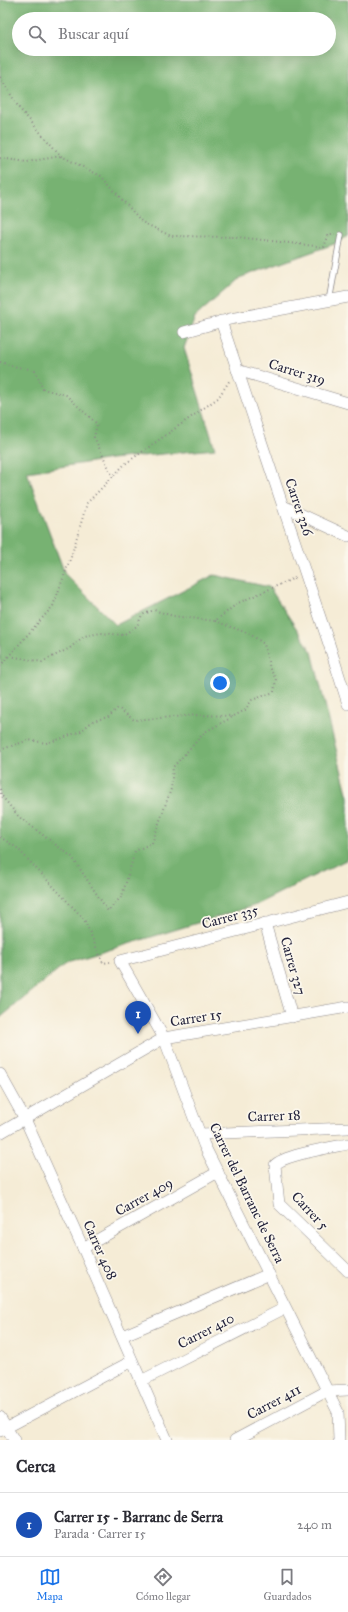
<!DOCTYPE html>
<html lang="es">
<head>
<meta charset="utf-8">
<style>
  body { margin:0; font-family:"IM FELL Great Primer",serif; background:#f2f2f3; color:#2b2b33 }
  .you { position:absolute; left:220px; top:683px; width:14px; height:14px; margin:-10px; border:3px solid #fff; border-radius:50%; background:#1a73e8; box-shadow:0 0 0 6px #1a73e833 }
  .badge { display:grid; place-items:center; width:26px; height:26px; border-radius:50%; background:#1a73e8; color:#fff; font-size:13px; font-weight:700 }
  .pin { position:absolute; translate:-50% -33px; filter:drop-shadow(0 1px 2px #0008) }
  .pin::after { content:''; position:absolute; top:21px; width:14px; height:12px; background:inherit; clip-path:polygon(0 0,100% 0,50% 100%) }
  .list { margin:0; padding:0; list-style:none }
  h2 { display:flex; justify-content:space-between; align-items:center; height:52px; margin:0; padding:0 16px; font-size:17px }
  h2 small { font-size:13px; font-weight:400; color:#7c7c81 }
  .list li { display:grid; grid-template-columns:26px 1fr auto; gap:12px; align-items:center; box-sizing:border-box; height:64px; padding:0 16px; border-top:1px solid #e1e1e2 }
  .list b { display:block; font-size:15px; white-space:nowrap }
  .list p { margin:0; font-size:13px; white-space:nowrap; color:#7c7c81 }
  .list em { font-size:13px; font-style:normal; color:#7c7c81 }
  .icon { flex:none; width:22px; height:22px; fill:none; stroke:currentColor; stroke-width:2; stroke-linecap:round; stroke-linejoin:round }
  .map { position:relative; flex:none; width:348px; height:1440px; overflow:hidden }
  .search { position:absolute; background:#fff; box-shadow:0 4px 16px #0002; left:12px; right:12px; top:12px; height:44px; display:flex; align-items:center; gap:10px; box-sizing:border-box; padding:0 14px; border-radius:22px; color:#7c7c81; font-size:15px }
  .sheet { height:116px; background:#fff }
  nav { display:flex; justify-content:space-around; align-items:center; box-sizing:border-box; height:56px; border-top:1px solid #e1e1e2; background:#fff; font-size:11px; color:#7c7c81 }
  nav a { display:grid; justify-items:center; gap:2px }
  nav .on { color:#1a73e8 }
  .map>svg:first-child { display:block }
</style>
</head>
<body>
<div class="map">
<svg width="348" height="1440" viewBox="0 0 348 1440">
  <rect width="100%" height="100%" fill="#fbf7ec"/>
  <filter id="ink" filterUnits="userSpaceOnUse"><feTurbulence type="fractalNoise" baseFrequency=".025" numOctaves="2"/><feDisplacementMap in="SourceGraphic" scale="8" xChannelSelector="R" yChannelSelector="G"/><feConvolveMatrix kernelMatrix="1 2 1 2 8 2 1 2 1" color-interpolation-filters="sRGB"/></filter>
  <filter id="wash" filterUnits="userSpaceOnUse"><feTurbulence type="fractalNoise" baseFrequency=".012" numOctaves="4" result="noise"/><feDisplacementMap in="SourceGraphic" scale="16" xChannelSelector="R" yChannelSelector="G"/><feGaussianBlur stdDeviation="0.9" result="paint"/><feColorMatrix in="noise" values="0 0 0 0 0 0 0 0 0 0 0 0 0 0 0 0 0 1.4 0 .05"/><feComposite in="paint" operator="in"/></filter>
  <g filter="url(#wash)">
    <rect width="100%" height="100%" fill="#f5ecd6"/>
    <path fill="#77b272" stroke="#4c6a56" fill-rule="evenodd" d="M0,0H348V236L337,243L239,278L195,317L184,348L215,449L111,459L27,472L65,574L116,625L214,575L269,587L312,652L348,797V859L253,906L66,963L0,1018ZM19,19H329V49H19Z"/>
  </g>
  <g filter="url(#ink)">
    <g fill="none" stroke-linecap="round" stroke-linejoin="round">
      <g stroke="#8c8788" stroke-width="7">
        <path id="lane" d="M329,301L341,235"/>
      </g>
      <g stroke="#8c8788" stroke-width="12">
        <g id="street">
          <path d="M221,321L329,644L348,704"/>
          <path d="M184,332L230,319L348,297"/>
          <path d="M237,370L348,403"/>
          <path d="M283,506L348,536"/>
          <path d="M265,923L292,1017"/>
          <path d="M0,1074L25,1119L83,1248L167,1440"/>
          <path d="M0,1133L164,1038L348,1007"/>
          <path d="M201,1134L348,1128"/>
          <path d="M348,1144C334,1147 283,1155 275,1165L279,1204L348,1271"/>
          <path d="M83,1248L218,1172"/>
          <path d="M122,1336L269,1274"/>
          <path d="M141,1381L285,1308"/>
          <path d="M0,1417L14,1440"/>
          <path d="M0,1431L132,1361"/>
          <path d="M235,1440L327,1391L348,1390"/>
          <path d="M339,1440L338,1412L204,1145L164,1038L120,961L348,902"/>
        </g>
      </g>
      <g stroke="#8c8788" stroke-width="2" stroke-dasharray="1 3" stroke-linecap="butt">
        <path d="M0,77L19,108L61,156L101,176L142,222L171,236L237,237L324,247L329,234H335"/>
        <path d="M0,158L27,162L61,156"/>
        <path d="M0,362L12,366L35,370L43,389L66,395L97,424L94,437L113,477"/>
        <path d="M10,656L42,662L70,648L84,636L101,633L123,635L137,626L142,615L154,610L173,616L215,621L238,603L297,577"/>
        <path d="M0,666L53,606L71,557L87,503L125,464L218,398L230,380"/>
        <path d="M0,750L29,740L46,743L60,739L81,731L93,721L108,717L118,708L134,720L198,715L233,716"/>
        <path d="M0,789L1,795L19,817L72,857L108,911L122,896L135,851L152,843L171,789L173,767L205,732L245,710L252,700L274,692L276,679L270,669L264,644L250,634L215,621"/>
        <path d="M0,837L17,848L84,919L103,963L110,962"/>
      </g>
      <use href="#lane" stroke="#fff" stroke-width="5.5"/>
      <use href="#street" stroke="#fff" stroke-width="11"/>
    </g>
  </g>
  <g text-anchor="middle" dominant-baseline="central" stroke-width="3.5" stroke-linejoin="round" paint-order="stroke">
    <g font-size="14" fill="#22223b" stroke="#fbf7ec">
      <text transform="translate(297 372) rotate(17)">Carrer 319</text>
      <text transform="translate(299 507) rotate(71)">Carrer 326</text>
      <text transform="translate(230 917) rotate(-15)">Carrer 335</text>
      <text transform="translate(293 966) rotate(74)">Carrer 327</text>
      <text transform="translate(196 1018) rotate(-9)">Carrer 15</text>
      <text transform="translate(274 1116) rotate(-2)">Carrer 18</text>
      <text transform="translate(247 1193) rotate(64)">Carrer del Barranc de Serra</text>
      <text transform="translate(144 1197) rotate(-29)">Carrer 409</text>
      <text transform="translate(310 1211) rotate(47)">Carrer 5</text>
      <text transform="translate(100 1250) rotate(66)">Carrer 408</text>
      <text transform="translate(206 1331) rotate(-27)">Carrer 410</text>
      <text transform="translate(274 1402) rotate(-28)">Carrer 411</text>
    </g>
  </g>
</svg>
<div class="you"></div>
<div class="pin badge" style="left:138px;top:1034px;background:#1a4fb4">1</div>
<div class="search"><svg class="icon" aria-label="search" viewBox="0 0 24 24"><circle cx="10" cy="10" r="6"/><path d="M15 15l6 6"/></svg>Buscar aquí</div>
</div>
<section class="sheet">
<h2>Cerca<small></small></h2>
<ul class="list">
<li><span class="badge" style="background:#1a4fb4">1</span><div><b>Carrer 15 - Barranc de Serra</b><p>Parada · Carrer 15</p></div><em>240 m</em></li>
</ul>
</section>
<nav>
<a class="on"><svg class="icon" aria-label="map" viewBox="0 0 24 24"><path d="M3 6l6-2 6 2 6-2v14l-6 2-6-2-6 2zM9 4v14M15 6v14"/></svg>Mapa</a>
<a><svg class="icon" aria-label="directions" viewBox="0 0 24 24"><path d="M12 3l9 9-9 9-9-9zM9 14v-3h6M13 9l2 2-2 2"/></svg>Cómo llegar</a>
<a><svg class="icon" aria-label="saved" viewBox="0 0 24 24"><path d="M7 4h10v16l-5-4-5 4z"/></svg>Guardados</a>
</nav>
</body>
</html>
